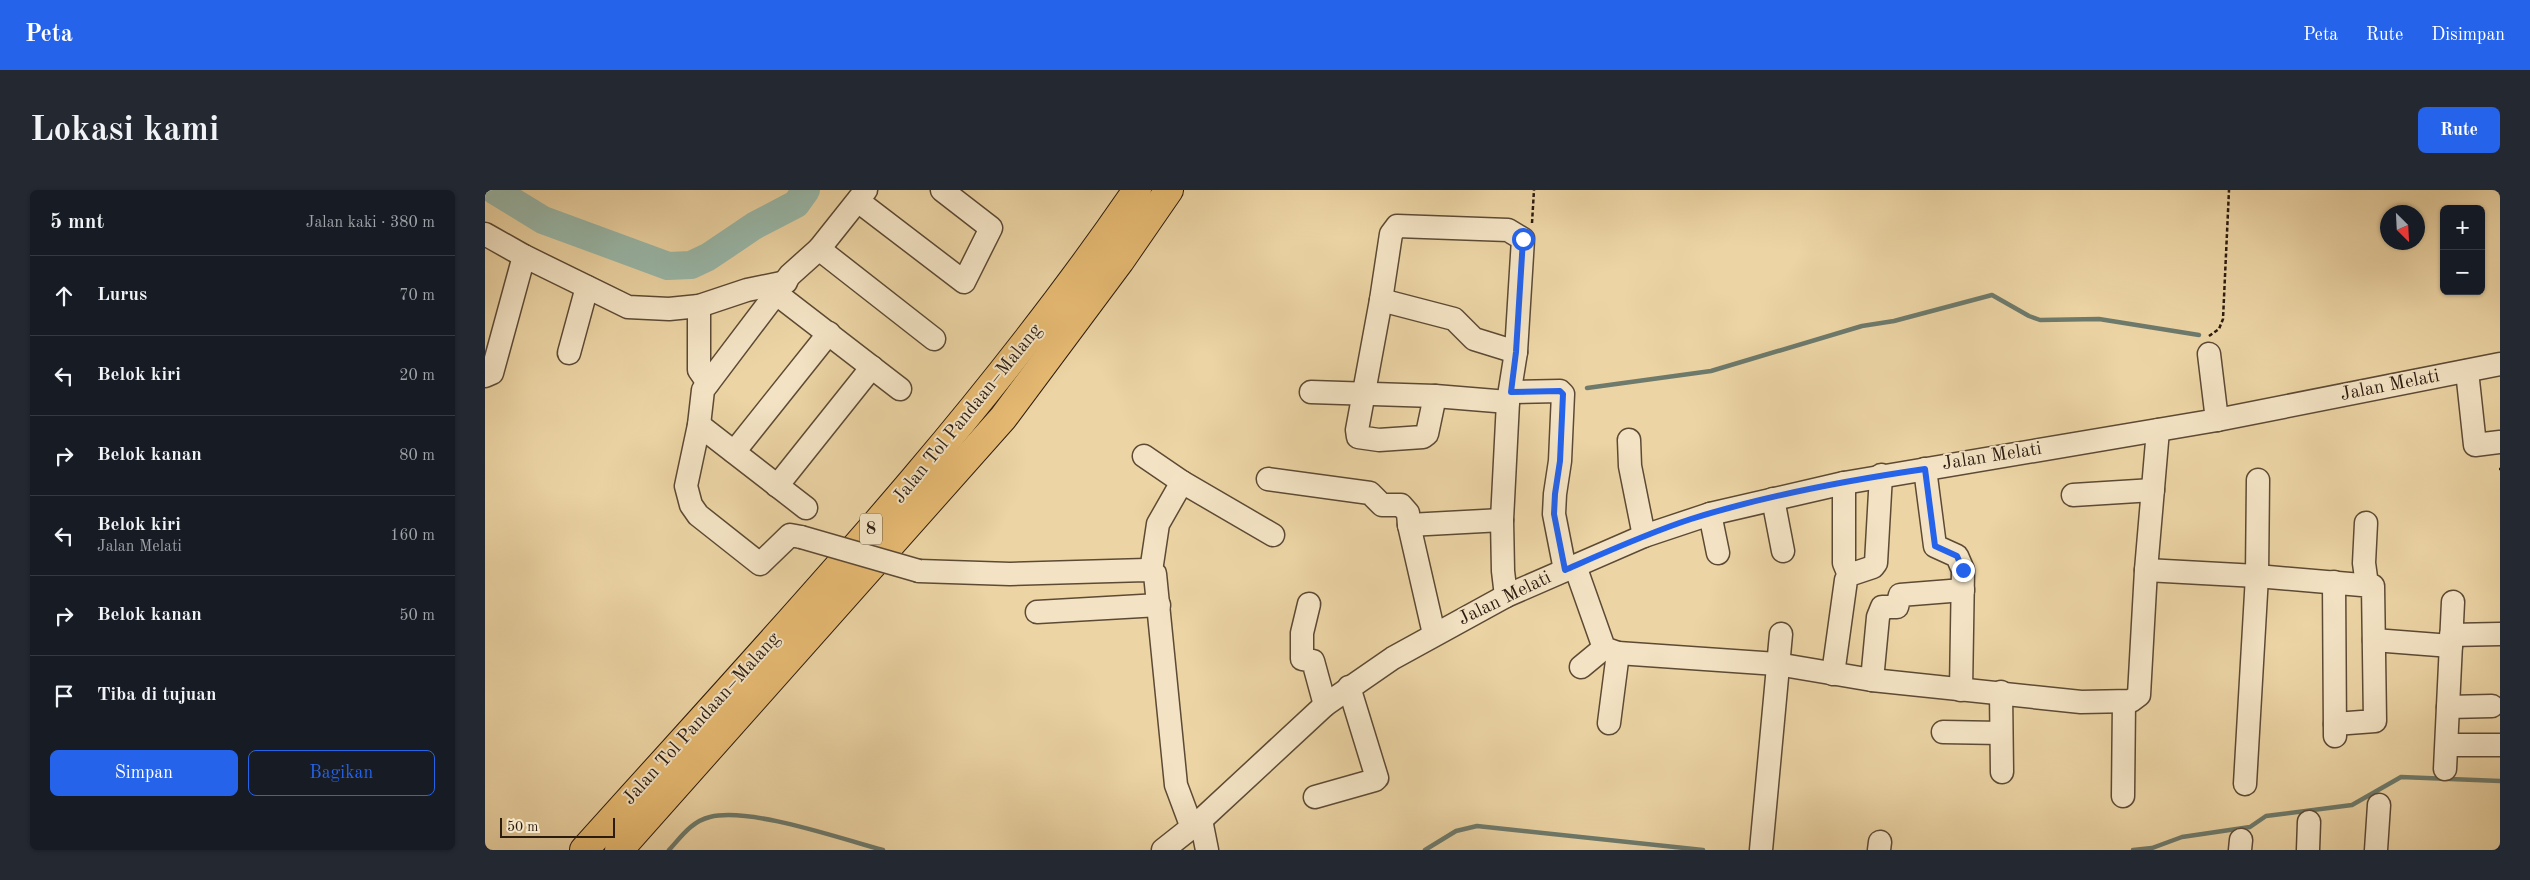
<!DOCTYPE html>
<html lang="id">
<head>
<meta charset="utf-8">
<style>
  body { margin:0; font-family:"Old Standard TT",serif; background:#242831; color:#f1f3f6 }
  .controls { position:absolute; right:15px; top:15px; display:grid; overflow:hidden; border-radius:8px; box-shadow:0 1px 4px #0004 }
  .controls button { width:45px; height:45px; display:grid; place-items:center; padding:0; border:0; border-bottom:1px solid #363941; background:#171b24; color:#f1f3f6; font:25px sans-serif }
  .compass { position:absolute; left:1895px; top:15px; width:45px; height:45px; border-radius:50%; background:#171b24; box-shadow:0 1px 4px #0004; rotate:156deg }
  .scale { position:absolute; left:15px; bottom:12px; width:115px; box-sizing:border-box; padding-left:5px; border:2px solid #2c1c10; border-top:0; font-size:14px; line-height:18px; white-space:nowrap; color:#2c1c10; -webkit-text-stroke:4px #f3e3c4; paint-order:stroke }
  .stop { position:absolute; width:15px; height:15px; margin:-11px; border:4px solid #2563eb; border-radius:50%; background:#fff }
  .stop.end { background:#2563eb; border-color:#fff; box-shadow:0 1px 5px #0008 }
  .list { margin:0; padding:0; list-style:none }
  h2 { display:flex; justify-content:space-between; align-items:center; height:65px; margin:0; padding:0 20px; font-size:21px }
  h2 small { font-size:16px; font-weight:400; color:#9ea1a6 }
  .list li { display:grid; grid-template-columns:32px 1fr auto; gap:15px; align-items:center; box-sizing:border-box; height:80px; padding:0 20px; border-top:1px solid #363941 }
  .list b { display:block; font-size:19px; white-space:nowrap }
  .list p { margin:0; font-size:16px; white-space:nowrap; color:#9ea1a6 }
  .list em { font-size:16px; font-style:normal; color:#9ea1a6 }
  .actions { display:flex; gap:10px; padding:15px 20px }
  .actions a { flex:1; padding:11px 0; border:1px solid #2563eb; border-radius:8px; text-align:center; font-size:18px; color:#2563eb }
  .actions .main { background:#2563eb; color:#fff }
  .icon { flex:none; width:28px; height:28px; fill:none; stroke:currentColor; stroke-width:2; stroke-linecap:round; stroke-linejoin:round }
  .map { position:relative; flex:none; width:2015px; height:660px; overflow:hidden; border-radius:8px }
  header { display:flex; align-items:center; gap:30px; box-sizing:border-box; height:70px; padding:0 25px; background:#2563eb; color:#fff }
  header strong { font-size:24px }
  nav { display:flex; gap:28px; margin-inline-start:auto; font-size:18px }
  .intro { display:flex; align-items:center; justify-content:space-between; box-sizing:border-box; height:120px; padding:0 30px }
  h1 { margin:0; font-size:35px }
  .button { padding:12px 22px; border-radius:8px; background:#2563eb; color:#fff; font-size:18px; font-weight:700 }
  main { display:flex; gap:30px; padding:0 30px }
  aside { flex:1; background:#171b24; border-radius:8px; box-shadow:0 1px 4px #0004 }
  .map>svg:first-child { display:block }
</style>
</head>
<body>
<header>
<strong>Peta</strong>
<nav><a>Peta</a><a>Rute</a><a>Disimpan</a></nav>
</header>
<div class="intro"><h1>Lokasi kami</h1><a class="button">Rute</a></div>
<main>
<aside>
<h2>5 mnt<small>Jalan kaki · 380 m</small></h2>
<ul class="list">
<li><svg class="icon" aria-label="ahead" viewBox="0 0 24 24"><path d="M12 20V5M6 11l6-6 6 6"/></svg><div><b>Lurus</b></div><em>70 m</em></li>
<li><svg class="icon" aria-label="left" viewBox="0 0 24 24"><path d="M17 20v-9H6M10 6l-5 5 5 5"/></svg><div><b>Belok kiri</b></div><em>20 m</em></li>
<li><svg class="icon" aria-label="right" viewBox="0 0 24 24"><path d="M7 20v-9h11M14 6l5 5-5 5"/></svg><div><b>Belok kanan</b></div><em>80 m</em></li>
<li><svg class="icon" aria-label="left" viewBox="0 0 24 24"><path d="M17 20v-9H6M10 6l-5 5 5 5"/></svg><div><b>Belok kiri</b><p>Jalan Melati</p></div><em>160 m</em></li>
<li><svg class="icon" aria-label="right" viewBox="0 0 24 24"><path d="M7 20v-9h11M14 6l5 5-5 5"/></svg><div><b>Belok kanan</b></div><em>50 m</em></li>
<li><svg class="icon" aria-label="arrive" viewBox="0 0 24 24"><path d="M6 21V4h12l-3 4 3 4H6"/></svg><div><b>Tiba di tujuan</b></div></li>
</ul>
<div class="actions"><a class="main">Simpan</a><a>Bagikan</a></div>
</aside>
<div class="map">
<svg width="2015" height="660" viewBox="0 0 2015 660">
  <rect width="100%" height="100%" fill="#ecd4a4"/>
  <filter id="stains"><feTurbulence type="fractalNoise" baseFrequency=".004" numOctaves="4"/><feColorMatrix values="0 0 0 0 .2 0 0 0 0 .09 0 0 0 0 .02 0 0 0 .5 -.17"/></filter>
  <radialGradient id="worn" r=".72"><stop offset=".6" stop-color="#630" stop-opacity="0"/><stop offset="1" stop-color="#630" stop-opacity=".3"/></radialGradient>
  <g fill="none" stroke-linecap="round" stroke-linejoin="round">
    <g stroke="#6d7a6c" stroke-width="4.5">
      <path d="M1102,198L1226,181L1377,136L1409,131L1507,105L1544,126L1555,130L1614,129L1714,145"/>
      <path d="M184,660C196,647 207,631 225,627C266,617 356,649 398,660"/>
      <path d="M940,660L971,641L992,636L1218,660"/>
      <path d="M1648,660L1667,658L1697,647L1765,637L1781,626L1867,615L1916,587L2015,591"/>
    </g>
    <path stroke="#99b8a9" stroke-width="28" d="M9,0L58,30L183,76L206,75L223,67L269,36L311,14L321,0"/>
    <g stroke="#5c4a35" stroke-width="25">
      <g id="minor">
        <path d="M373,11L479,92L506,38L457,0"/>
        <path d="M0,44L39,66L143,117L184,119L214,116L262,100L301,92"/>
        <path d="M334,59L449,149"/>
        <path d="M293,105L415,199"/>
        <path d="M896,110L906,44L912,36L1023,40L1038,49L1031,162L1023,212L1017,330L1018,381L1021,406"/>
        <path d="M214,116V180L223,193"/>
        <path d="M84,163L102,97"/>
        <path d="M1724,164L1732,230"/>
        <path d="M1982,181L1990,255L2015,252"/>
        <path d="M0,186L7,183L39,66"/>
        <path d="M826,202L950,206L1023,212"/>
        <path d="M1026,202L1075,201L1078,204L1075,271L1070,304L1069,324L1080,380"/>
        <path d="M950,206L942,244L938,247L894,250L873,247L872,240L896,110L969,129L989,149L1031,162"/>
        <path d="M214,235L321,318"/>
        <path d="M1144,250L1145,276L1159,346"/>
        <path d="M249,262L344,143"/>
        <path d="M659,266L697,292"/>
        <path d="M1440,279L1450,356L1472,366L1478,380L1476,500"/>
        <path d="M783,289L885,303L897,315H916L923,323L924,335L1017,330"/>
        <path d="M1359,293V373L1364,385"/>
        <path d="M292,296L387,177"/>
        <path d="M1588,305L1668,300"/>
        <path d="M1288,309L1298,361"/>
        <path d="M1225,324L1233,363"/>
        <path d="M1881,333L1879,373L1882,395"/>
        <path d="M924,335L949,444"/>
        <path d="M316,347L305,345L275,374L213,325L206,315L201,296L214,235L218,200L305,85L334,59L381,0"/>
        <path d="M1090,376L1119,458L1133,463L1292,474L1387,490L1596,512L1646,511L1654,505L1661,380L1673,240"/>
        <path d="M1661,380L1772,386L1888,396L1890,531L1850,534"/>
        <path d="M434,381L525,384L661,380L670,384L691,595L707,638"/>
        <path d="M666,381L673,334L697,292L788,345"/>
        <path d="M1849,392L1850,546"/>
        <path d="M824,414L817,443V469L828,471L840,515"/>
        <path d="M552,422L674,415"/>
        <path d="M1966,445L2015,444"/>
        <path d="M1889,450L1966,456"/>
        <path d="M1096,477L1119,458"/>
        <path d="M1348,484L1361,390L1364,385L1388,377L1391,373L1396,285"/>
        <path d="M1387,490L1393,427L1397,417H1412L1415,405L1478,400"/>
        <path d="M1516,502L1517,582"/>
        <path d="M1963,517L2007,516"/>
        <path d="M1124,533L1133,463"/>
        <path d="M1458,542L1516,543"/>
        <path d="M1962,555H2015"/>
        <path d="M1960,579L1968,412"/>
        <path d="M1760,594L1772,386L1773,290"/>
        <path d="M1638,606L1639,512"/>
        <path d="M830,607L890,590L892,588L864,497"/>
        <path d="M716,630L722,660"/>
        <path d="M678,660L716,630L840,515L908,468L1021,406L1159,346L1225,324L1359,293L1732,230L2015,174"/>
        <path d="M1276,660L1296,444"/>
        <path d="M1394,660L1395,652"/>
        <path d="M1755,660L1756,650"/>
        <path d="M1823,660L1824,632"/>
        <path d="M1891,660L1894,615"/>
      </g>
    </g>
    <g stroke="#2c1c10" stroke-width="30">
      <g id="highway">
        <path d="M99,660C291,446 490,237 652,0"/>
        <path d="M134,660L518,228L635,71L684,0"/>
      </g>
    </g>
    <g stroke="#2c1c10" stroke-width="2.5" stroke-dasharray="4 2.5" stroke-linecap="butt">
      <path d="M1047,33L1049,0"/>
      <path d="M1724,146L1734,139L1738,129L1744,0"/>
      <path d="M2014,279H2015"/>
    </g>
    <use href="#minor" stroke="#f3e3c4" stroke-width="22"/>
    <use href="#highway" stroke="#e6ba72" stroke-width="28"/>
    <g stroke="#5c4a35" stroke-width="25" stroke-linecap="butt">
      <path id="minor-bridge" d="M316,347L434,381"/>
    </g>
    <use href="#minor-bridge" stroke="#f3e3c4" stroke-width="22"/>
  </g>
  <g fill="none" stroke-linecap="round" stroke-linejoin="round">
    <path stroke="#2563eb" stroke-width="6" d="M1038,49L1031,162L1026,202L1075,201L1078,204L1075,271L1070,304L1069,324L1080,380C1121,362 1163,343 1206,329C1279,306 1364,290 1440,279L1450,356L1472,366L1478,380"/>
  </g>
  <g text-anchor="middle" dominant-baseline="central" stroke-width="4" stroke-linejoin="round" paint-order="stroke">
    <rect fill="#f3e3c4" stroke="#685846" stroke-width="1" x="375" y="323.5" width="22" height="31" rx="4"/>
    <g font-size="18" font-weight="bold" fill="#2c1c10">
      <text x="386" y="339">8</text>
    </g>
    <g font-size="19" fill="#2c1c10" stroke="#f3e3c4">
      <text transform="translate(1905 196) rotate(-11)">Jalan Melati</text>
      <text transform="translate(483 224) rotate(-51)">Jalan Tol Pandaan–Malang</text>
      <text transform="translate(1507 267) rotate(-9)">Jalan Melati</text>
      <text transform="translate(1020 409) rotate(-26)">Jalan Melati</text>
      <text transform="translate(217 529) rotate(-48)">Jalan Tol Pandaan–Malang</text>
    </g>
  </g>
  <rect width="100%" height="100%" filter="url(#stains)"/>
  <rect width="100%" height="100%" fill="url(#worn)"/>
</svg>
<div class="controls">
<button>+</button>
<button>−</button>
</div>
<svg class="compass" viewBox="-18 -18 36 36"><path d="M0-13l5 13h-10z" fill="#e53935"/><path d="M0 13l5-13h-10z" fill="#9ea1a6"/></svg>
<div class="scale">50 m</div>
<div class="stop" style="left:1038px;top:49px"></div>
<div class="stop end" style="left:1478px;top:380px"></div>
</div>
</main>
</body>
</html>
